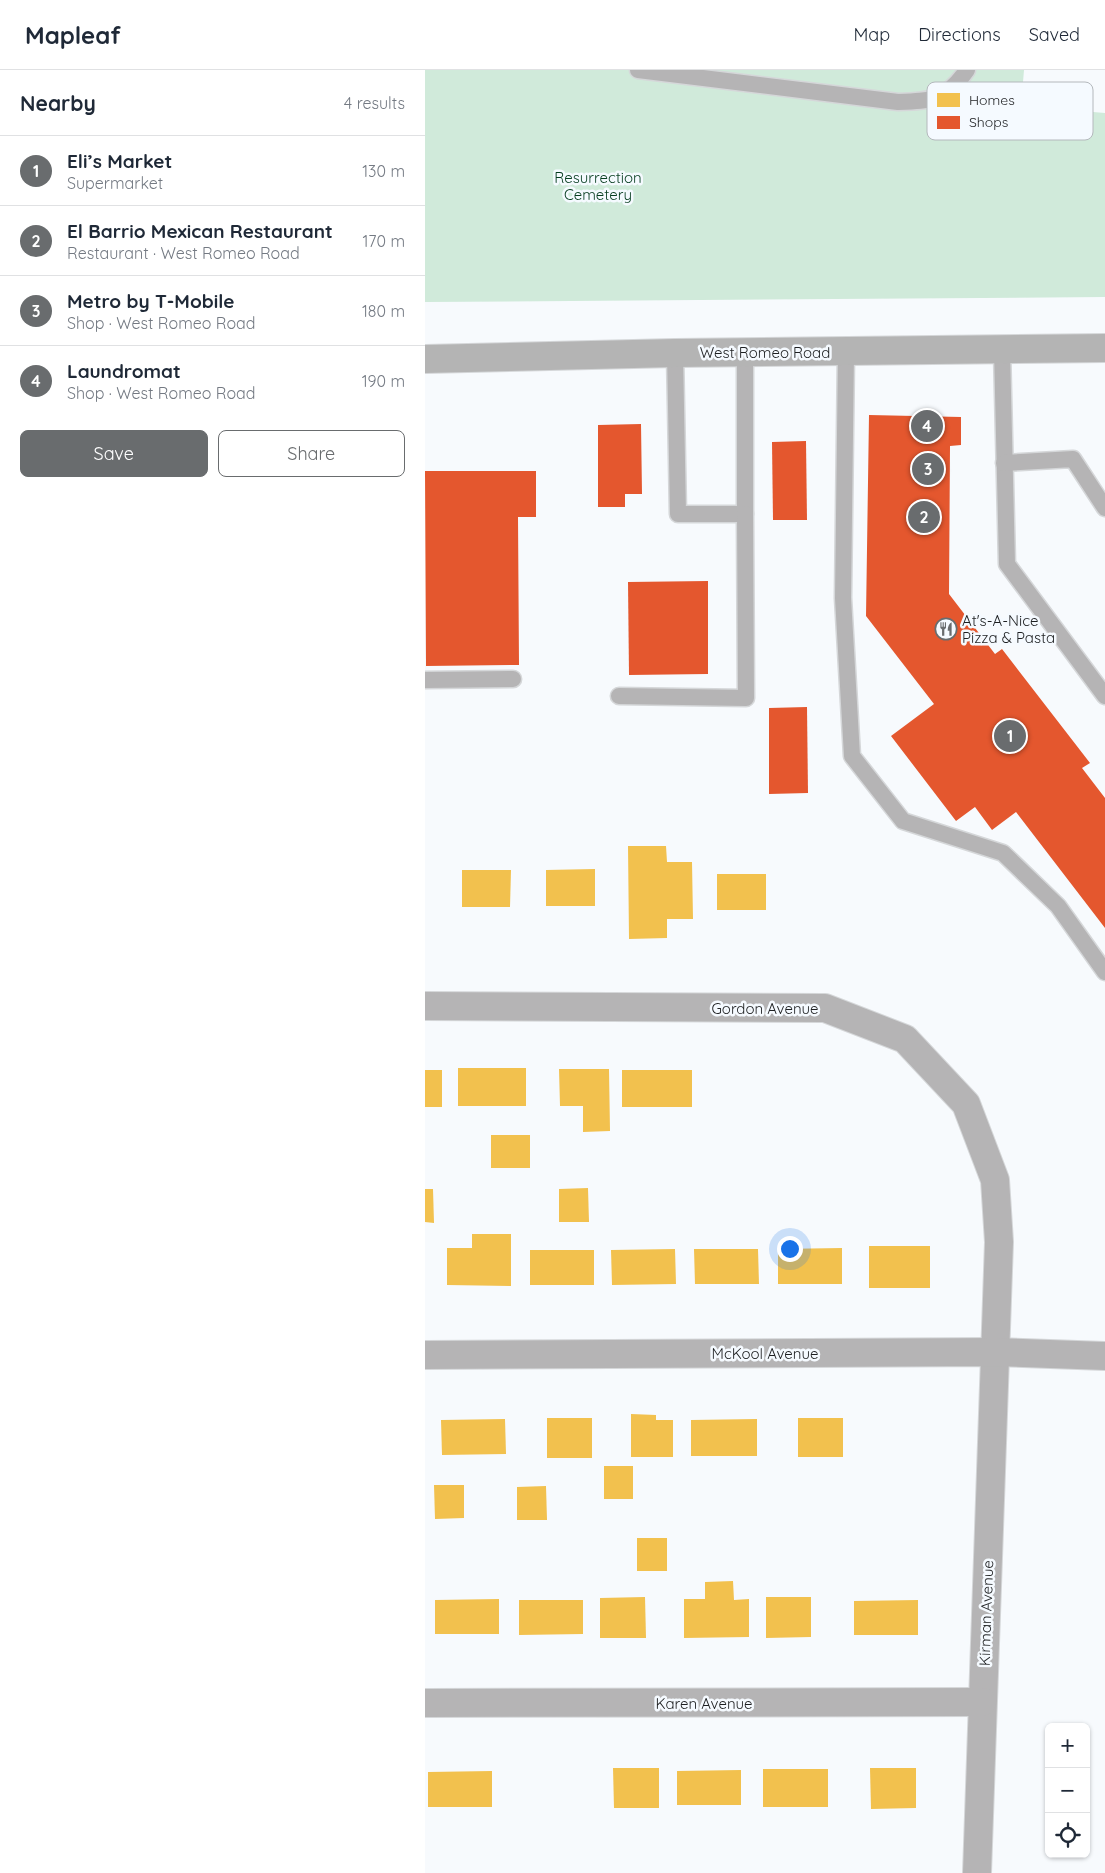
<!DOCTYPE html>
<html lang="en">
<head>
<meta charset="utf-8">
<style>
  body { margin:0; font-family:Quicksand,sans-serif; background:#f2f2f3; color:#1f2937 }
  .controls { position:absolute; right:15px; bottom:15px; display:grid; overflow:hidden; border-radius:8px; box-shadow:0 1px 4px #0004 }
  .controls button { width:45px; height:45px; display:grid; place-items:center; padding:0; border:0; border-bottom:1px solid #e0e1e3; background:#fff; color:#1f2937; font:25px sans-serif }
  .you { position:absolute; left:364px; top:1178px; width:18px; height:18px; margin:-12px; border:4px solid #fff; border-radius:50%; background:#1a73e8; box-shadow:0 0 0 8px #1a73e833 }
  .badge { display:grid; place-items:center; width:32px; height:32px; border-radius:50%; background:#696c6e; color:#fff; font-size:16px; font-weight:700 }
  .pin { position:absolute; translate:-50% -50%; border:2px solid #fff; box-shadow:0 1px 5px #0006 }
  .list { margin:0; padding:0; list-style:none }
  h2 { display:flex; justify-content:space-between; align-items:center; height:65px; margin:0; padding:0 20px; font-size:21px }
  h2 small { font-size:16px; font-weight:400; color:#747a83 }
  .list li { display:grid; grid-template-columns:32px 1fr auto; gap:15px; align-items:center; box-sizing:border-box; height:70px; padding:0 20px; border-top:1px solid #e0e1e3 }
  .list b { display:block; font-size:19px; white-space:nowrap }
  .list p { margin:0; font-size:16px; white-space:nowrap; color:#747a83 }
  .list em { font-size:16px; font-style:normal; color:#747a83 }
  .actions { display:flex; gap:10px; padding:15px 20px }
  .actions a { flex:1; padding:11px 0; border:1px solid #696c6e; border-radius:8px; text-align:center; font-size:18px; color:#696c6e }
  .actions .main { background:#696c6e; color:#fff }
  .icon { flex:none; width:28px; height:28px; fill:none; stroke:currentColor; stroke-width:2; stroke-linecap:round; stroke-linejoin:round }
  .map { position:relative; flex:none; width:680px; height:1803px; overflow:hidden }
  header { display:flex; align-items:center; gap:30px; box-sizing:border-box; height:70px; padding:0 25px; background:#fff; border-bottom:1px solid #e0e1e3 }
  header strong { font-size:24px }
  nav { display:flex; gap:28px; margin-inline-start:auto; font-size:18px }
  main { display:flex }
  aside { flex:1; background:#fff }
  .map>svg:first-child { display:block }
</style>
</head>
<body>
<header>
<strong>Mapleaf</strong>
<nav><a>Map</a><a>Directions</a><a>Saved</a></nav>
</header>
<main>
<aside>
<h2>Nearby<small>4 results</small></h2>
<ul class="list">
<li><span class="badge">1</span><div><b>Eli’s Market</b><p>Supermarket</p></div><em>130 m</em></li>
<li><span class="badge">2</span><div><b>El Barrio Mexican Restaurant</b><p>Restaurant · West Romeo Road</p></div><em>170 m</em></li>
<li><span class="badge">3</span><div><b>Metro by T-Mobile</b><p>Shop · West Romeo Road</p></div><em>180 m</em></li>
<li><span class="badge">4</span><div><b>Laundromat</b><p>Shop · West Romeo Road</p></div><em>190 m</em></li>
</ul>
<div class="actions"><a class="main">Save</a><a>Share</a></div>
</aside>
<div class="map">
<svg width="680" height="1803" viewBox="0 0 680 1803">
  <rect width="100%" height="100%" fill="#f7fafd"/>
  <path fill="#d0eada" d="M0,0H599L596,36L680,43V227L0,232Z"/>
  <g fill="#f2c14e">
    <path d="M203,776H241L242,792H267L268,849H242V868L204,869Z"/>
    <path d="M170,799V836H121V800Z"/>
    <path d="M37,800H86L85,837H37Z"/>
    <rect x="292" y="804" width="49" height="36"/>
    <rect x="33" y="998" width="68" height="38"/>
    <path d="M134,999H184L185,1061L158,1062V1036H135Z"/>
    <rect x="0" y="1000" width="17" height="37"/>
    <rect x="197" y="1000" width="70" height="37"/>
    <rect x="66" y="1065" width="39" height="33"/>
    <path d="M163,1118L164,1152H134V1119Z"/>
    <path d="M0,1119H8L9,1153L0,1152Z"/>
    <path d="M47,1164H86V1216L22,1215V1178H47Z"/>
    <rect x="444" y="1176" width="61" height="42"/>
    <path d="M417,1178V1214H353V1179Z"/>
    <path d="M250,1179L251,1214L187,1215L186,1180Z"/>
    <path d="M269,1179H333L334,1214H270Z"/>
    <rect x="105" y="1180" width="64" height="35"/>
    <path d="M206,1344L231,1345V1350H248V1387H206Z"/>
    <rect x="122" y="1348" width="45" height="40"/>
    <rect x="373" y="1348" width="45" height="39"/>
    <path d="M80,1349L81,1384L17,1385L16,1350Z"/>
    <path d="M332,1349V1386H266V1350Z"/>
    <rect x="179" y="1396" width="29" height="33"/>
    <path d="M9,1415H39V1448L10,1449Z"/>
    <path d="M121,1416L122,1450H92V1417Z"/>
    <rect x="212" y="1468" width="30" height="33"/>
    <path d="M308,1511L309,1530L324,1529V1567L259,1568V1529H280V1512Z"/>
    <path d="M220,1527L221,1568H175V1528Z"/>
    <path d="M341,1527H386V1567L341,1568Z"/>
    <path d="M74,1529V1564H10V1530Z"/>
    <path d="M94,1530H158V1564L94,1565Z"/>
    <path d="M493,1530V1565H429V1531Z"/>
    <path d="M188,1698H234V1738H189Z"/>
    <path d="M445,1698H491V1738L446,1739Z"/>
    <rect x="338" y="1699" width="65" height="38"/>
    <path d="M316,1700V1735H252V1701Z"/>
    <path d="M67,1701V1737H3V1702Z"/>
  </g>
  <g fill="#e4572e">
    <path d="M444,345L536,347V375L525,376L524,524L570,584L577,579L665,693L657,698L680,728V858L591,742L567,760L550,737L531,751L466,666L509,634L441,546Z"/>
    <path d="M216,354L217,424H200V437H173V355Z"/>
    <path d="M381,371L382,450H348L347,372Z"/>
    <path d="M0,401H111V447H93L94,595L1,596Z"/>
    <path d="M283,511V604L204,605L203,512Z"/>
    <path d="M382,637L383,723L344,724V638Z"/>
  </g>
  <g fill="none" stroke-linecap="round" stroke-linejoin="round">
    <g stroke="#d5d7d9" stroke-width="19">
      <g id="lane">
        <path d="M213,0L473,32C507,31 521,30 542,0"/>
        <path d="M577,280L582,494L680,626"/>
        <path d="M421,282L418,528L427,686L478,751L578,783L633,836L680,902"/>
        <path d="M250,283L253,444H320V283"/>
        <path d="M579,393L648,389L680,438"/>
        <path d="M0,610L88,609"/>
        <path d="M194,626L321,628L320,444"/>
      </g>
    </g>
    <g stroke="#d5d7d9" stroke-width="30">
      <g id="street">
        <path d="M0,936L400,938L480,969L541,1034L570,1110L574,1172L552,1803"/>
        <path d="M0,1285L570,1282L680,1286"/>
        <path d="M0,1633L557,1632"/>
      </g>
    </g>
    <g stroke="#d5d7d9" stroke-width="30">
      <path id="secondary" d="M0,289L250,283L680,278"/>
    </g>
    <use href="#lane" stroke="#b5b4b5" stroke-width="16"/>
    <use href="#street" stroke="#b5b4b5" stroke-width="28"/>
    <use href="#secondary" stroke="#b4b4b4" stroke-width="28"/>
  </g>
  <defs>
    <g id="restaurant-ring" transform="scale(1.125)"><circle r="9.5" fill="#f5faff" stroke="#696c6e" stroke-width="1.5"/><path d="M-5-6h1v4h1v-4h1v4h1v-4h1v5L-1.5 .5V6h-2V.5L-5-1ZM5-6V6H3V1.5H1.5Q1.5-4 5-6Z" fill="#696c6e"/></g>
  </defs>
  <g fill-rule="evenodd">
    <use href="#restaurant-ring" x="521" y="559"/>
  </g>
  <g text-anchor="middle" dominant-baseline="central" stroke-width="5" stroke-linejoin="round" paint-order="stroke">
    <g font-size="15" fill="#063d1f" stroke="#f5faff">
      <text x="173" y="107">Resurrection<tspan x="173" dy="17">Cemetery</tspan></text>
    </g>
    <g font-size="15" fill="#1d1f21" stroke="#f5faff">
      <text x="340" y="282">West Romeo Road</text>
      <text x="340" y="938">Gordon Avenue</text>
      <text x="340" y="1283">McKool Avenue</text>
      <text transform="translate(561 1543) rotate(-88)">Kirman Avenue</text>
      <text x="279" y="1633">Karen Avenue</text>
    </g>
    <g font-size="15" fill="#1d1f21" stroke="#f5faff" text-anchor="start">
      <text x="537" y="550">At's-A-Nice<tspan x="537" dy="17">Pizza &amp; Pasta</tspan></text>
    </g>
  </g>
  <rect x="502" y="12" width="166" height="58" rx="8" fill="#f5faff" stroke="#b4b8bc" stroke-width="1"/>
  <rect x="512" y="23" width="23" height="14" fill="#f2c14e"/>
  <rect x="512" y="46" width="23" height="13" fill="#e4572e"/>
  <g font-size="14" fill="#1d1f21">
    <text x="544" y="35">Homes</text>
    <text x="544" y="57">Shops</text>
  </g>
</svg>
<div class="controls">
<button>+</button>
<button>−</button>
<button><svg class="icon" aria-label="locate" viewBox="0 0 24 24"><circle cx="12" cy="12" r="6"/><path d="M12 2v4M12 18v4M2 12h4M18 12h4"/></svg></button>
</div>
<div class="you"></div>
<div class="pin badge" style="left:585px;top:666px">1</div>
<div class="pin badge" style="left:499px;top:447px">2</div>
<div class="pin badge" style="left:503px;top:399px">3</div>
<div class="pin badge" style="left:502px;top:356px">4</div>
</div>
</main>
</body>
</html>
